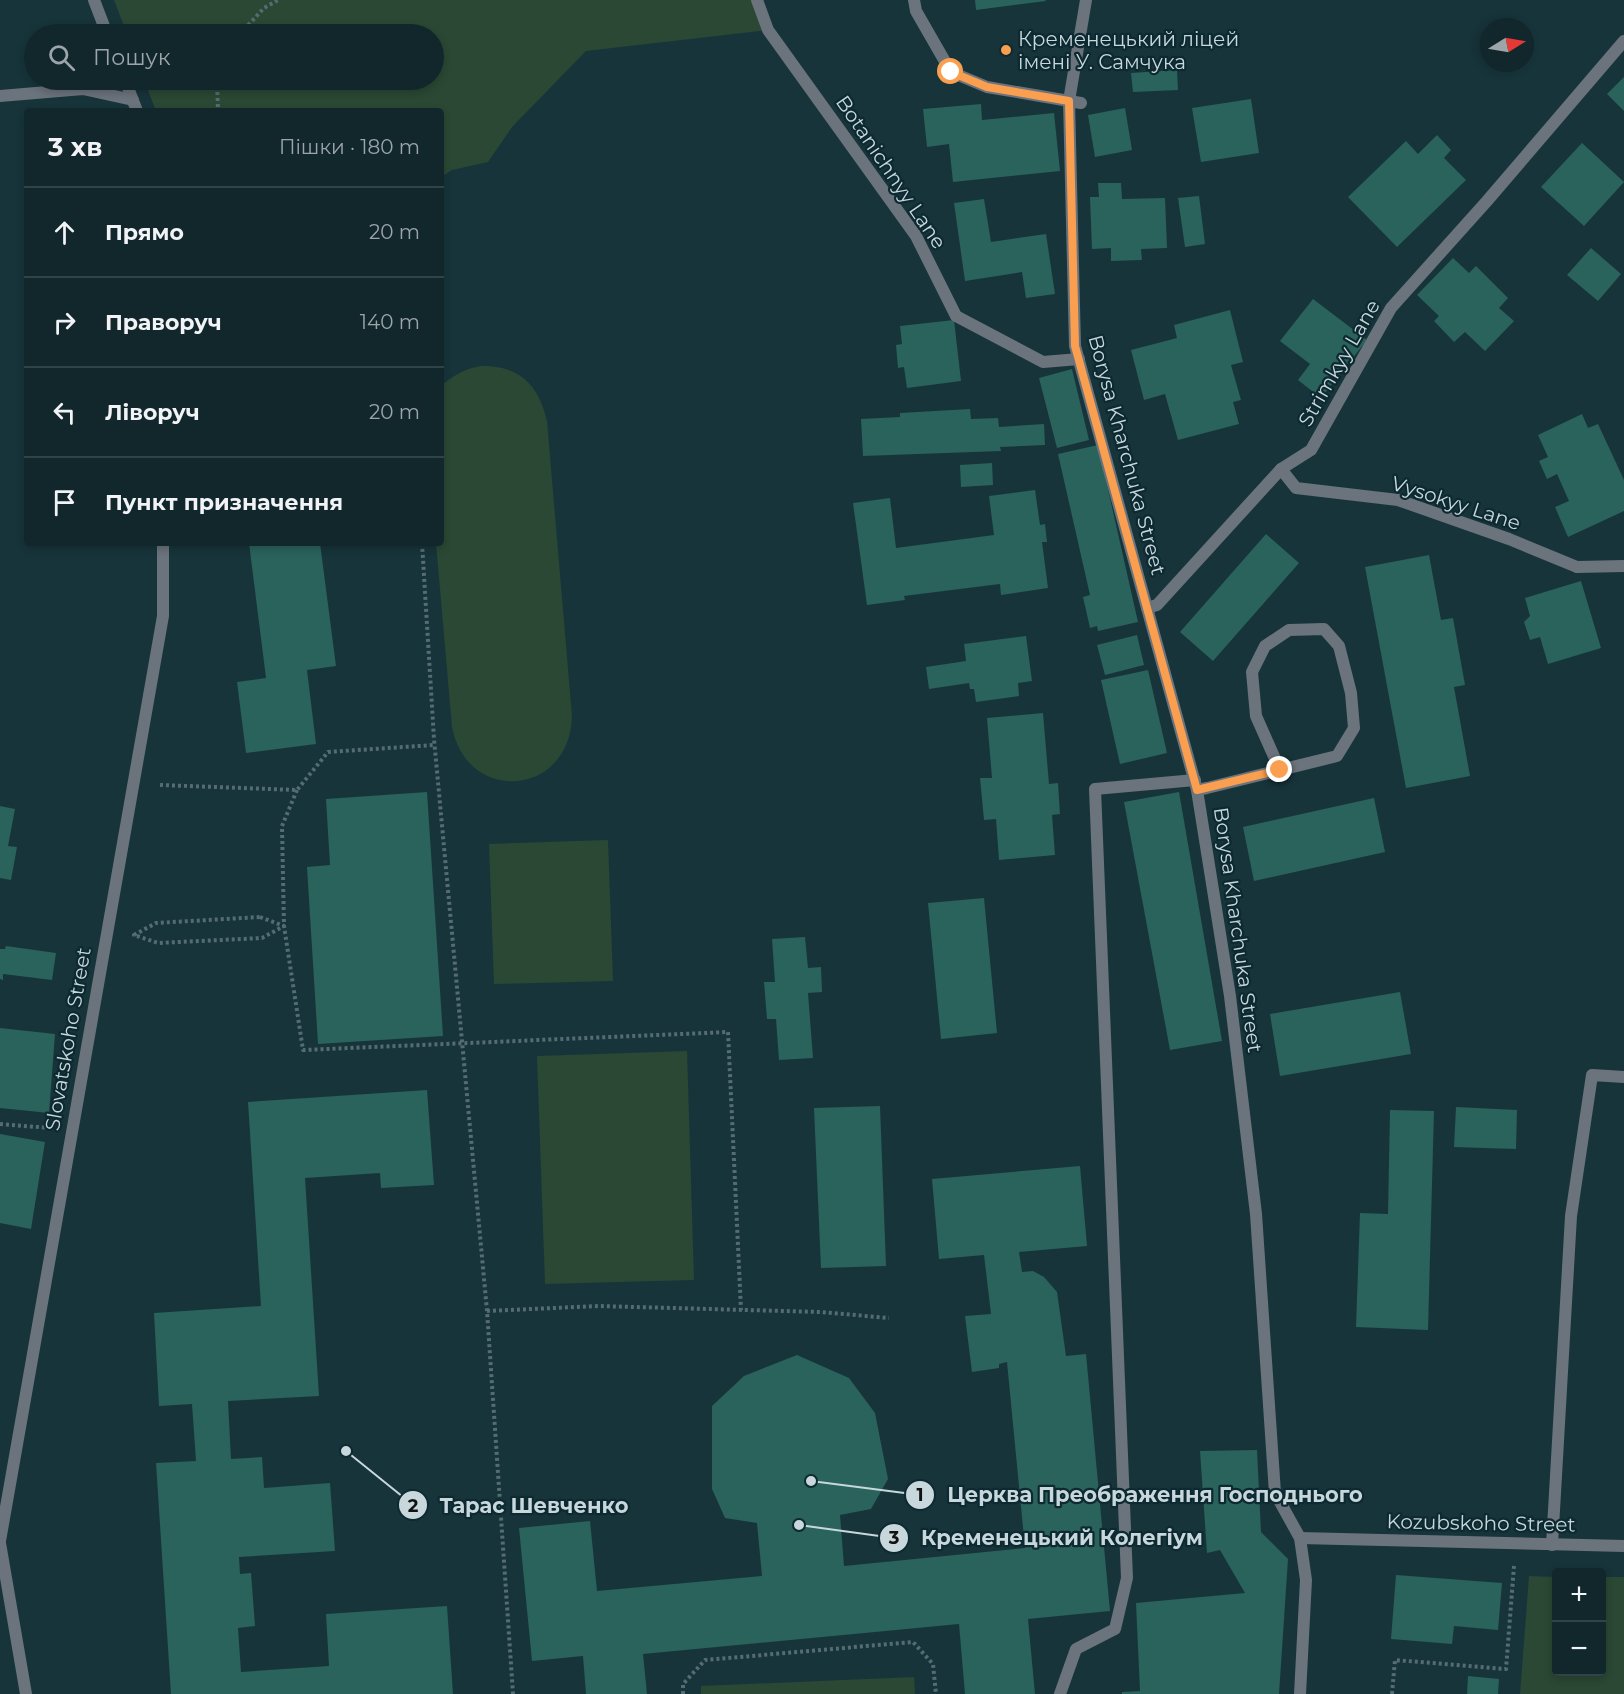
<!DOCTYPE html>
<html lang="uk">
<head>
<meta charset="utf-8">
<style>
  body { margin:0; font-family:Montserrat,sans-serif; background:#1e3338; color:#f1f3f6 }
  .controls { position:absolute; right:18px; bottom:18px; display:grid; overflow:hidden; border-radius:6px; box-shadow:0 3px 9px #0003 }
  .controls button { width:54px; height:54px; display:grid; place-items:center; padding:0; border:0; border-bottom:2px solid #304448; background:#11272c; color:#f1f3f6; font:30px sans-serif }
  .compass { position:absolute; left:1480px; top:18px; width:54px; height:54px; border-radius:50%; background:#11272c; box-shadow:0 3px 9px #0003; rotate:79deg }
  .stop { position:absolute; width:18px; height:18px; margin:-14px; border:4px solid #fa9f4f; border-radius:50%; background:#fff }
  .stop.end { background:#fa9f4f; border-color:#fff; box-shadow:0 2px 6px #0008 }
  .list { margin:0; padding:0; list-style:none }
  h2 { display:flex; justify-content:space-between; align-items:center; height:78px; margin:0; padding:0 24px; font-size:26px }
  h2 small { font-size:20px; font-weight:400; color:#9ca5a9 }
  .list li { display:grid; grid-template-columns:39px 1fr auto; gap:18px; align-items:center; box-sizing:border-box; height:90px; padding:0 24px; border-top:2px solid #304448 }
  .list b { display:block; font-size:22px; white-space:nowrap }
  .list em { font-size:20px; font-style:normal; color:#9ca5a9 }
  .icon { flex:none; width:33px; height:33px; fill:none; stroke:currentColor; stroke-width:2; stroke-linecap:round; stroke-linejoin:round }
  .map { position:relative; flex:none; width:1624px; height:1694px; overflow:hidden }
  .search { position:absolute; background:#11272c; box-shadow:0 3px 9px #0003; left:24px; top:24px; width:420px; height:66px; display:flex; align-items:center; gap:15px; box-sizing:border-box; padding:0 21px; border-radius:33px; color:#9ca5a9; font-size:22px }
  .panel { position:absolute; background:#11272c; box-shadow:0 3px 9px #0003; left:24px; top:108px; width:420px; height:438px; border-radius:6px }
  .map>svg:first-child { display:block }
</style>
</head>
<body>
<div class="map">
<svg width="1624" height="1694" viewBox="0 0 1624 1694">
  <rect width="100%" height="100%" fill="#17343b"/>
  <g fill="#2a4834">
    <path d="M114,0H757L768,30L586,51L512,127L488,162L452,170L441,177V111H156L144,80H434V34H127Z"/>
    <path d="M481,366C519,365 539,385 547,421L572,716C570,797 467,805 452,727L436,543H441V386C454,375 464,369 481,366Z"/>
    <path d="M608,840L613,981L494,984L489,844Z"/>
    <path d="M687,1051L694,1280L545,1284L537,1056Z"/>
    <path d="M1529,1576L1556,1577V1672H1602V1577H1624V1694H1520Z"/>
    <path d="M914,1677L915,1694H701V1686Z"/>
  </g>
  <g fill="#2a625c">
    <path d="M975,0H1045L1046,1L976,10Z"/>
    <path d="M1177,70L1178,90L1133,92L1131,73Z"/>
    <path d="M1624,77V111L1607,94Z"/>
    <path d="M1251,99L1259,153L1201,162L1192,108Z"/>
    <path d="M981,104L982,120L1054,113L1060,171L953,182L949,144L927,147L923,109Z"/>
    <path d="M1125,108L1132,150L1095,157L1088,115Z"/>
    <path d="M1437,135L1451,150L1444,158L1466,180L1397,247L1348,197L1406,141L1418,154Z"/>
    <path d="M1582,143L1624,182L1584,226L1541,187Z"/>
    <path d="M1098,183H1121L1122,199L1165,198L1167,248L1141,249L1142,260L1111,261V248L1092,249L1090,197H1099Z"/>
    <path d="M1199,196L1205,244L1185,247L1178,198Z"/>
    <path d="M984,199L991,242L1046,234L1055,294L1026,298L1022,272L965,281L954,203Z"/>
    <path d="M1591,248L1621,274L1598,301L1567,275Z"/>
    <path d="M1453,258L1469,273L1476,266L1508,298L1499,308L1514,321L1485,351L1465,332L1454,342L1434,321L1439,316L1417,295Z"/>
    <path d="M1313,299L1367,340L1321,398L1298,380L1310,364L1280,341Z"/>
    <path d="M1230,310L1243,362L1231,365L1241,400L1233,402L1239,424L1178,440L1165,394L1144,400L1131,350L1177,338L1174,325Z"/>
    <path d="M954,320L961,381L907,388L904,367L898,368L896,345L902,344L900,326Z"/>
    <path d="M1072,369L1089,440L1057,448L1039,378Z"/>
    <path d="M970,409L971,419L998,418L999,427L1044,424L1045,445L1000,447L1001,451L863,456L861,419L900,417V413Z"/>
    <path d="M1582,414L1588,428L1598,424L1624,480V511L1568,537L1555,507L1569,501L1557,474L1547,479L1539,461L1548,457L1538,435Z"/>
    <path d="M1098,445L1138,622L1098,631L1097,626L1090,628L1083,597L1090,595L1058,454Z"/>
    <path d="M992,463L993,485L961,487L960,465Z"/>
    <path d="M1035,490L1040,525L1045,524L1047,542H1042L1048,588L1001,595L1000,584L904,596L905,600L867,605L853,503L890,498L896,548L994,535L989,496Z"/>
    <path d="M1266,534L1299,563L1213,661L1180,632Z"/>
    <path d="M249,543H320L336,666L307,670L316,744L246,753L237,682L266,678Z"/>
    <path d="M1429,555L1441,620L1453,618L1465,685L1454,687L1470,776L1406,788L1365,567Z"/>
    <path d="M1581,581L1601,648L1548,664L1540,637L1530,640L1524,622L1530,616L1525,598Z"/>
    <path d="M1137,635L1144,665L1105,675L1097,645Z"/>
    <path d="M1026,636L1032,681L1018,683L1019,696L976,702L974,689H970L969,683L929,689L926,667L966,661L964,644Z"/>
    <path d="M1148,670L1167,753L1120,764L1101,680Z"/>
    <path d="M1043,713L1049,784L1058,783L1060,814L1052,815L1055,855L999,860L996,819L984,820L980,778H992L987,718Z"/>
    <path d="M427,792L443,1036L318,1044L307,867L330,865L326,799Z"/>
    <path d="M1179,792L1222,1041L1170,1050L1124,802Z"/>
    <path d="M1374,798L1385,852L1254,881L1243,827Z"/>
    <path d="M0,806L15,809L8,846L17,847L11,880L0,878Z"/>
    <path d="M984,898L997,1033L941,1039L928,903Z"/>
    <path d="M805,937L808,968L821,967L822,992L808,993L813,1058L779,1060L776,1019H767L764,982H775L772,939Z"/>
    <path d="M6,946L56,953L52,980L3,974V980L0,979V949H5Z"/>
    <path d="M1400,992L1411,1054L1280,1076L1270,1014Z"/>
    <path d="M0,1028L55,1034L49,1113L0,1108Z"/>
    <path d="M427,1090L434,1185L381,1188L380,1173L305,1178L319,1396L228,1401L231,1459L262,1457L264,1488L330,1483L335,1551L239,1557L240,1574L251,1573L255,1626L238,1628L241,1672L329,1666L326,1614L447,1606L453,1694H171L156,1463L196,1461L192,1404L159,1406L154,1313L261,1306L248,1102Z"/>
    <path d="M880,1106L886,1266L821,1268L814,1108Z"/>
    <path d="M1456,1107L1517,1110L1516,1149L1454,1147Z"/>
    <path d="M1390,1110L1434,1111L1428,1330L1356,1327L1360,1213L1388,1214Z"/>
    <path d="M0,1134L45,1142L31,1229L0,1223Z"/>
    <path d="M1080,1166L1087,1246L1019,1252L1022,1272L1033,1271L1044,1277L1057,1292L1066,1356L1086,1354L1110,1611L1028,1619L1035,1694H965L959,1624L643,1654L647,1694H586L583,1656L532,1661L519,1528L590,1521L597,1591L762,1576L757,1523L725,1518L712,1489V1406L744,1376L797,1355L849,1378L875,1413L888,1479L871,1509L840,1515L844,1566L1025,1548L1007,1362L999,1364V1368L972,1372L965,1316L991,1314L984,1255L939,1259L932,1179Z"/>
    <path d="M1257,1450L1261,1532L1288,1559L1279,1694H1122V1692L1140,1691L1136,1603L1245,1593L1220,1550L1207,1553L1200,1451Z"/>
    <path d="M1396,1575L1502,1583L1498,1630L1454,1626L1452,1644L1391,1639Z"/>
    <path d="M1468,1676L1499,1679L1498,1694H1467Z"/>
  </g>
  <g fill="none" stroke-linecap="round" stroke-linejoin="round">
    <g stroke="#546c72" stroke-width="4" stroke-dasharray="3 3" stroke-linecap="butt">
      <path d="M240,34L264,8L278,0"/>
      <path d="M217,80L218,111"/>
      <path d="M422,543L434,739L487,1311L513,1694"/>
      <path d="M160,785L297,790L328,752L434,745"/>
      <path d="M297,790L282,826L284,926L303,1050L728,1032L741,1310"/>
      <path d="M260,917L284,926L262,938L158,943L134,935L156,923Z"/>
      <path d="M0,1124L50,1128"/>
      <path d="M487,1311L598,1306L820,1312L889,1318"/>
      <path d="M683,1694V1684L705,1660L913,1642L933,1664L936,1694"/>
      <path d="M1392,1694L1395,1660L1506,1669L1514,1566"/>
    </g>
    <g stroke="#6b737c" stroke-width="12">
      <path d="M757,0L768,30L916,236L956,316L1043,362L1079,359"/>
      <path d="M914,0L916,11L951,72L987,87L1081,103"/>
      <path d="M1281,469L1296,488L1398,500L1509,539L1577,567"/>
      <path d="M1147,608L1157,605L1281,469L1311,450L1391,308L1487,201L1624,41"/>
      <path d="M1197,790L1207,788L1337,756L1354,728L1351,693L1339,646L1324,629L1289,630L1265,646L1252,672L1256,716L1280,770"/>
      <path d="M1552,1545L1571,1216L1592,1075L1624,1077"/>
      <path d="M1060,1694L1076,1649L1115,1629L1127,1578L1095,789L1195,780"/>
    </g>
    <g stroke="#6b737c" stroke-width="12">
      <path d="M94,0L107,34"/>
      <path d="M1086,0L1069,101L1075,346L1197,790L1230,996L1256,1214L1275,1493L1300,1538L1306,1580L1300,1694"/>
      <path d="M125,80L137,111"/>
      <path d="M0,96L83,89L133,100"/>
      <path d="M1577,567L1624,566"/>
      <path d="M1300,1538L1624,1546"/>
      <path d="M0,1541L163,616V543"/>
      <path d="M0,1543L26,1694"/>
    </g>
  </g>
  <g fill="none" stroke-linecap="round" stroke-linejoin="round">
    <path stroke="#fa9f4f" stroke-width="8" d="M951,72L987,87L1069,101L1075,346L1197,790L1280,770"/>
  </g>
  <circle fill="#fa9f4f" stroke="#0d2931" stroke-width="2" cx="1006" cy="50" r="6"/>
  <g text-anchor="middle" dominant-baseline="central" stroke-width="4.5" stroke-linejoin="round" paint-order="stroke">
    <g font-size="20" fill="#c7d7db" stroke="#0d2931" text-anchor="start">
      <text x="1018" y="39">Кременецький ліцей<tspan x="1018" dy="23">імені У. Самчука</tspan></text>
    </g>
    <g font-size="20" fill="#c7d7db" stroke="#0d2931">
      <text transform="translate(891 172) rotate(56)">Botanichnyy Lane</text>
      <text transform="translate(1339 363) rotate(-60)">Strimkyy Lane</text>
      <text transform="translate(1127 455) rotate(75)">Borysa Kharchuka Street</text>
      <text transform="translate(1456 503) rotate(18)">Vysokyy Lane</text>
      <text transform="translate(1238 930) rotate(82)">Borysa Kharchuka Street</text>
      <text transform="translate(68 1039) rotate(-80)">Slovatskoho Street</text>
      <text transform="translate(1481 1523) rotate(1)">Kozubskoho Street</text>
    </g>
  </g>
  <path fill="none" stroke="#c7d7db" stroke-width="2" d="M811 1481L920 1495M346 1451L413 1505M799 1525L894 1538"/>
  <g fill="#c7d7db" stroke="#0d2931" stroke-width="2">
    <circle cx="811" cy="1481" r="6"/>
    <circle cx="346" cy="1451" r="6"/>
    <circle cx="799" cy="1525" r="6"/>
    <circle cx="920" cy="1495" r="15"/>
    <circle cx="413" cy="1505" r="15"/>
    <circle cx="894" cy="1538" r="15"/>
  </g>
  <g font-size="18" text-anchor="middle" font-weight="bold" fill="#111">
    <text x="920" y="1501">1</text>
    <text x="413" y="1512">2</text>
    <text x="894" y="1544">3</text>
  </g>
  <g font-size="21" text-anchor="middle" font-weight="bold" fill="#c7d7db" stroke="#0d2931" stroke-width="4.5" stroke-linejoin="round" paint-order="stroke">
    <text x="1155" y="1502">Церква Преображення Господнього</text>
    <text x="534" y="1513">Тарас Шевченко</text>
    <text x="1062" y="1545">Кременецький Колегіум</text>
  </g>
</svg>
<div class="controls">
<button>+</button>
<button>−</button>
</div>
<svg class="compass" viewBox="-18 -18 36 36"><path d="M0-13l5 13h-10z" fill="#e53935"/><path d="M0 13l5-13h-10z" fill="#9ca5a9"/></svg>
<div class="stop" style="left:951px;top:72px"></div>
<div class="stop end" style="left:1280px;top:770px"></div>
<div class="search"><svg class="icon" aria-label="search" viewBox="0 0 24 24"><circle cx="10" cy="10" r="6"/><path d="M15 15l6 6"/></svg>Пошук</div>
<section class="panel">
<h2>3 хв<small>Пішки · 180 m</small></h2>
<ul class="list">
<li><svg class="icon" aria-label="ahead" viewBox="0 0 24 24"><path d="M12 20V5M6 11l6-6 6 6"/></svg><div><b>Прямо</b></div><em>20 m</em></li>
<li><svg class="icon" aria-label="right" viewBox="0 0 24 24"><path d="M7 20v-9h11M14 6l5 5-5 5"/></svg><div><b>Праворуч</b></div><em>140 m</em></li>
<li><svg class="icon" aria-label="left" viewBox="0 0 24 24"><path d="M17 20v-9H6M10 6l-5 5 5 5"/></svg><div><b>Ліворуч</b></div><em>20 m</em></li>
<li><svg class="icon" aria-label="arrive" viewBox="0 0 24 24"><path d="M6 21V4h12l-3 4 3 4H6"/></svg><div><b>Пункт призначення</b></div></li>
</ul>
</section>
</div>
</body>
</html>
